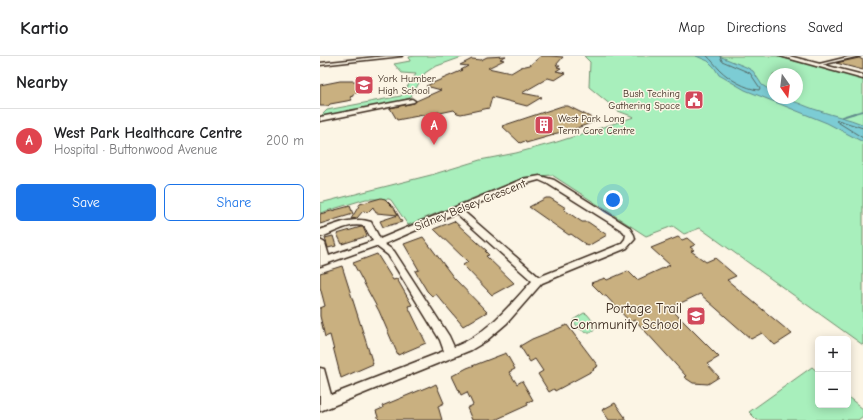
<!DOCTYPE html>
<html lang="en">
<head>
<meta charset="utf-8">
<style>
  body { margin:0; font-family:"Comic Neue",sans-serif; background:#f6f6f6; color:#202124 }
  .controls { position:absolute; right:12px; bottom:12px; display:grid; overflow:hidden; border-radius:6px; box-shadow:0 2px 10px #0003 }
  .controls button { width:36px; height:36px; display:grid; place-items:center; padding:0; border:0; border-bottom:1px solid #e0e0e0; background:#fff; color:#202124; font:20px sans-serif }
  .compass { position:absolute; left:447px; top:12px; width:36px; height:36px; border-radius:50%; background:#fff; box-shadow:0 2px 10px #0003; rotate:166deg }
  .you { position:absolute; left:293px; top:144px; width:14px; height:14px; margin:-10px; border:3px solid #fff; border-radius:50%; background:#1a73e8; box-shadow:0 0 0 6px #1a73e833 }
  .badge { display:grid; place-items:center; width:26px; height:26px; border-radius:50%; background:#1a73e8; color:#fff; font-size:13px; font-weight:700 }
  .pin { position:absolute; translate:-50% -33px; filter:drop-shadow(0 1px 2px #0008) }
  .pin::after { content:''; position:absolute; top:21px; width:14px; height:12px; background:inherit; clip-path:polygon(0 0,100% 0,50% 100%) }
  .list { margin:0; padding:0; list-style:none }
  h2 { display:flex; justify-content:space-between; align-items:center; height:52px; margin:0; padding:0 16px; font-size:17px }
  h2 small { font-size:13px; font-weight:400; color:#757577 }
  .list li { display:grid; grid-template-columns:26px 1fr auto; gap:12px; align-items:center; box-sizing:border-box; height:64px; padding:0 16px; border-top:1px solid #e0e0e0 }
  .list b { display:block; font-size:15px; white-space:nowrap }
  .list p { margin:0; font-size:13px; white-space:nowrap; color:#757577 }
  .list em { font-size:13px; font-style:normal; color:#757577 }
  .actions { display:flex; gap:8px; padding:12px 16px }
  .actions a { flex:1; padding:9px 0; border:1px solid #1a73e8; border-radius:6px; text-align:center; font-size:14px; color:#1a73e8 }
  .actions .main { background:#1a73e8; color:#fff }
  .map { position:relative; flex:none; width:543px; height:364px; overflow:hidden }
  header { display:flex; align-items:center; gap:24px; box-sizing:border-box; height:56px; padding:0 20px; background:#fff; border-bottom:1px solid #e0e0e0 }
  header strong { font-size:19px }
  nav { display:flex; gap:22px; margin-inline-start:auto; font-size:14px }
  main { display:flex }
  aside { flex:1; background:#fff }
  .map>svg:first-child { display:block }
</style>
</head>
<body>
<header>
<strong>Kartio</strong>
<nav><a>Map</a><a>Directions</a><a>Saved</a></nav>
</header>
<main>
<aside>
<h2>Nearby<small></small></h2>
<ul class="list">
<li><span class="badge" style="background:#e0444e">A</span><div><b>West Park Healthcare Centre</b><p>Hospital · Buttonwood Avenue</p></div><em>200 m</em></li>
</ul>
<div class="actions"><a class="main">Save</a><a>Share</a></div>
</aside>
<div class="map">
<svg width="543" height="364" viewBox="0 0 543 364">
  <rect width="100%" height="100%" fill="#fcf5e5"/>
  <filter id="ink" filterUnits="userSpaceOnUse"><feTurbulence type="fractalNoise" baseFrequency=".025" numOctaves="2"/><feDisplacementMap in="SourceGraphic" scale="8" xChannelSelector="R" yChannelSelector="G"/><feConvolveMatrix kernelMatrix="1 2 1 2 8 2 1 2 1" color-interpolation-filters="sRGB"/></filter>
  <g filter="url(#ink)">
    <g fill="#a8efbc" stroke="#728c6d" fill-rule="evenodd">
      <path d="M95,0H145L114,11L105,17L90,42L77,46L0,61L7,54L81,40L96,18L82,17L74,8L90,5L89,1Z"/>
      <path d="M264,0H456L543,22V289L380,172L364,178L353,170L326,180L232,119L205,121L88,169L71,144L69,143H46L0,157V147L111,119L160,104L196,97L237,86L314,61L298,55L269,31L270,6ZM453,18H477V42H453Z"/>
      <path d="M264,257L267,258L276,269L272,276C262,277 258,272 253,264Z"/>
      <path d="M492,311L498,316V349H528V341L543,353V360L538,364H437L429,356Z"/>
    </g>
    <path fill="#7bccd4" stroke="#618b8b" d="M376,0H399L426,11L433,15L442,29L453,36V42C473,42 482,50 500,55C514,60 528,62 542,68L543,69V86L507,67L425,34L399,19L394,11L388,5Z"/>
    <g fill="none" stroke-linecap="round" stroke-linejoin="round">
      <g stroke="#556b67" stroke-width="1">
        <path d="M387,0C392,4 395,9 400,14C409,23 426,33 439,34L440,32L430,17L402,5L400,0"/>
        <path d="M543,72L518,64L516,65L543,82"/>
      </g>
      <path stroke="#618b8b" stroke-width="1.5" d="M531,58L543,55"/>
      <path stroke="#618b8b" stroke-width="2" d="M522,61L535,57"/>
    </g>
    <g fill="#c9b080" stroke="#3b2a1e">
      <path d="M186,0L180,3L184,4L168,12L191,17L201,11L210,9L221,0H230L243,1L236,9H240L237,11L241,12L236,15L246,17L235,24L228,22L202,37L222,41L207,50L172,41L169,52L141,58L137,57L134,54L120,57L119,56L77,64L70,52L94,47L96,45L121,34L106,30L143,14H141L148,10L140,9L152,3L161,4L167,1Z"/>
      <path d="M539,2L543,4V14L516,7Z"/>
      <path d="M20,25H41L47,34L33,38V40L30,41L32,44L10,48L8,50H0V29Z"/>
      <path d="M242,50H248L276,64L272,65L274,66L251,74L233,78L234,79L206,87L205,85L200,87L182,70Z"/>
      <path d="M61,142L65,143L72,150H73L78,159L56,157L53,151L48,156L43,155L37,162L31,163L40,148Z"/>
      <path d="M226,142H230L246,152L244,153L246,155L262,166H268L287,179L268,190L251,178L249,179L209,151Z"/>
      <path d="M30,150L33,158L0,168V158Z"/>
      <path d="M78,159L82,166L63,171L60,165Z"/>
      <path d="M134,165L167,195H165L169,199L166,200L194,227L172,239L143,209L148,206L114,173Z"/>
      <path d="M41,171H43L47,180L22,188L17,178Z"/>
      <path d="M13,180L16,190L8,192L5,182Z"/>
      <path d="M103,181L134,222L167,256L143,270L116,238L112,240L107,235L95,215L99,214L84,188Z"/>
      <path d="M358,181L362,184L367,182L375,189L370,191L374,194L371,195L386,206L395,202L416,220L407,224L472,278L455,289L442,277L431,283L380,238L350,252L399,301L387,308L399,321L388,328L373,327L364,321L366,320L315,264L310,266L286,240H284L271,227L285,222L287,224L308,215L317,224L350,209L331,192Z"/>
      <path d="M57,198L73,224L77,223L92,249L88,250L106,287L78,299L59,255L33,207Z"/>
      <path d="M22,210L53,308L21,322L10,279L5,281L0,260V252L5,250L0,231V217Z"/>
      <path d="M247,269L278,310L273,313L274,314L235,335L234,333L229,336L218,318L223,315L215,303L210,306L200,290L212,283Z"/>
      <path d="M186,297L195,313L189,316L197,328L202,325L213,344L207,346L208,349L175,364H152L147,352L153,349L147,336L141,339L132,320L147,312Z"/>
      <path d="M116,328L124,347L118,350L122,364H59L56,355L63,352L62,350L110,330V331Z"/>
      <path d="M295,347L307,364H289L282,354Z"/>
    </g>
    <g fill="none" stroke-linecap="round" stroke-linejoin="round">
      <g stroke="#3b2a1e" stroke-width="3">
        <g id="minor">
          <path d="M66,0H82L0,9V7Z"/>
          <path d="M532,0H540L497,10L495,9Z"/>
          <path d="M92,43L95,45L94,46L0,65V61Z"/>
          <path d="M220,120L234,124L309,171L314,179L315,183L307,192L222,227L187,267L166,285L151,294L0,355V312L4,313L11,339L124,295L120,284L68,199L56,190L0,210V184L5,187L9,200L53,185L44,170C28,166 15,177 0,181V174C15,168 35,160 51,166L60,183L203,123ZM219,124L228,128L303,175L306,179L305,183L301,188L219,221L142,154L208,127ZM136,157L212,225C189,250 167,278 134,291L129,280L74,195L64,188Z"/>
        </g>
      </g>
      <g stroke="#3b2a1e" stroke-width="3">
        <path id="major" d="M460,0H469L543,19V23Z"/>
      </g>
      <use href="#minor" fill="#fcf5e5" fill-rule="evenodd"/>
      <use href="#major" fill="#fcf5e5" fill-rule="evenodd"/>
    </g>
  </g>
  <defs>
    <g id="school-square" transform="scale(1)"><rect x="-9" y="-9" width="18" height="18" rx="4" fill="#d1495b" stroke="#fcf5e5"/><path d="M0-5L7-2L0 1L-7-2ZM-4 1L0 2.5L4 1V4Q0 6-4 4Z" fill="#fff"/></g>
    <g id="civic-square" transform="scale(1)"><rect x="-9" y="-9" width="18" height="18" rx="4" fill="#d1495b" stroke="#fcf5e5"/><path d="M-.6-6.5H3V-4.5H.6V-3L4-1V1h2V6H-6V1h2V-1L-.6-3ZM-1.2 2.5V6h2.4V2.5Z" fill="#fff"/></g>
    <g id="building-square" transform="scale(1)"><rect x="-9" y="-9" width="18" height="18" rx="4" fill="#d1495b" stroke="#fcf5e5"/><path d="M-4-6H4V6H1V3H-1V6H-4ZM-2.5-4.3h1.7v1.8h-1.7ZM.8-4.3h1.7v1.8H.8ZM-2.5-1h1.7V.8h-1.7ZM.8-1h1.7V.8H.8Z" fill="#fff"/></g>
  </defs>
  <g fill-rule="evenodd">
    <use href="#school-square" x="44" y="29"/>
    <use href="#civic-square" x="374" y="44"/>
    <use href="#building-square" x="224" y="69"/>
    <use href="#school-square" x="376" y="260"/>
  </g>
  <g text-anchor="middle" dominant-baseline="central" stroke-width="3" stroke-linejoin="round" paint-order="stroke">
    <g font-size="10" fill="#3b2a1e" stroke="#fcf5e5" text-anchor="start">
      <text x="58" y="23">York Humber<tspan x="58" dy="12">High School</tspan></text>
      <text x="360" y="38" text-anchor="end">Bush Teching<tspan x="360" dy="12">Gathering Space</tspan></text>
      <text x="238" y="63">West Park Long<tspan x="238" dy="12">Term Care Centre</tspan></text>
    </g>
    <g font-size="12" fill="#3b2a1e" stroke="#fcf5e5">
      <text transform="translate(150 149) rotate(-22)">Sidney Belsey Crescent</text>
    </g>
    <g font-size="14" fill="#3b2a1e" stroke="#fcf5e5" text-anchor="end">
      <text x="362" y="252">Portage Trail<tspan x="362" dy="16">Community School</tspan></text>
    </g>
  </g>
</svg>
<div class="controls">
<button>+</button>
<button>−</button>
</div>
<svg class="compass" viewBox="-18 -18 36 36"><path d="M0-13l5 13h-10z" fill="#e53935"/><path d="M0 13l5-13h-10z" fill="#757577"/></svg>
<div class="you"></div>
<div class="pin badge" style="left:114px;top:89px;background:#e0444e">A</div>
</div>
</main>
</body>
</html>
